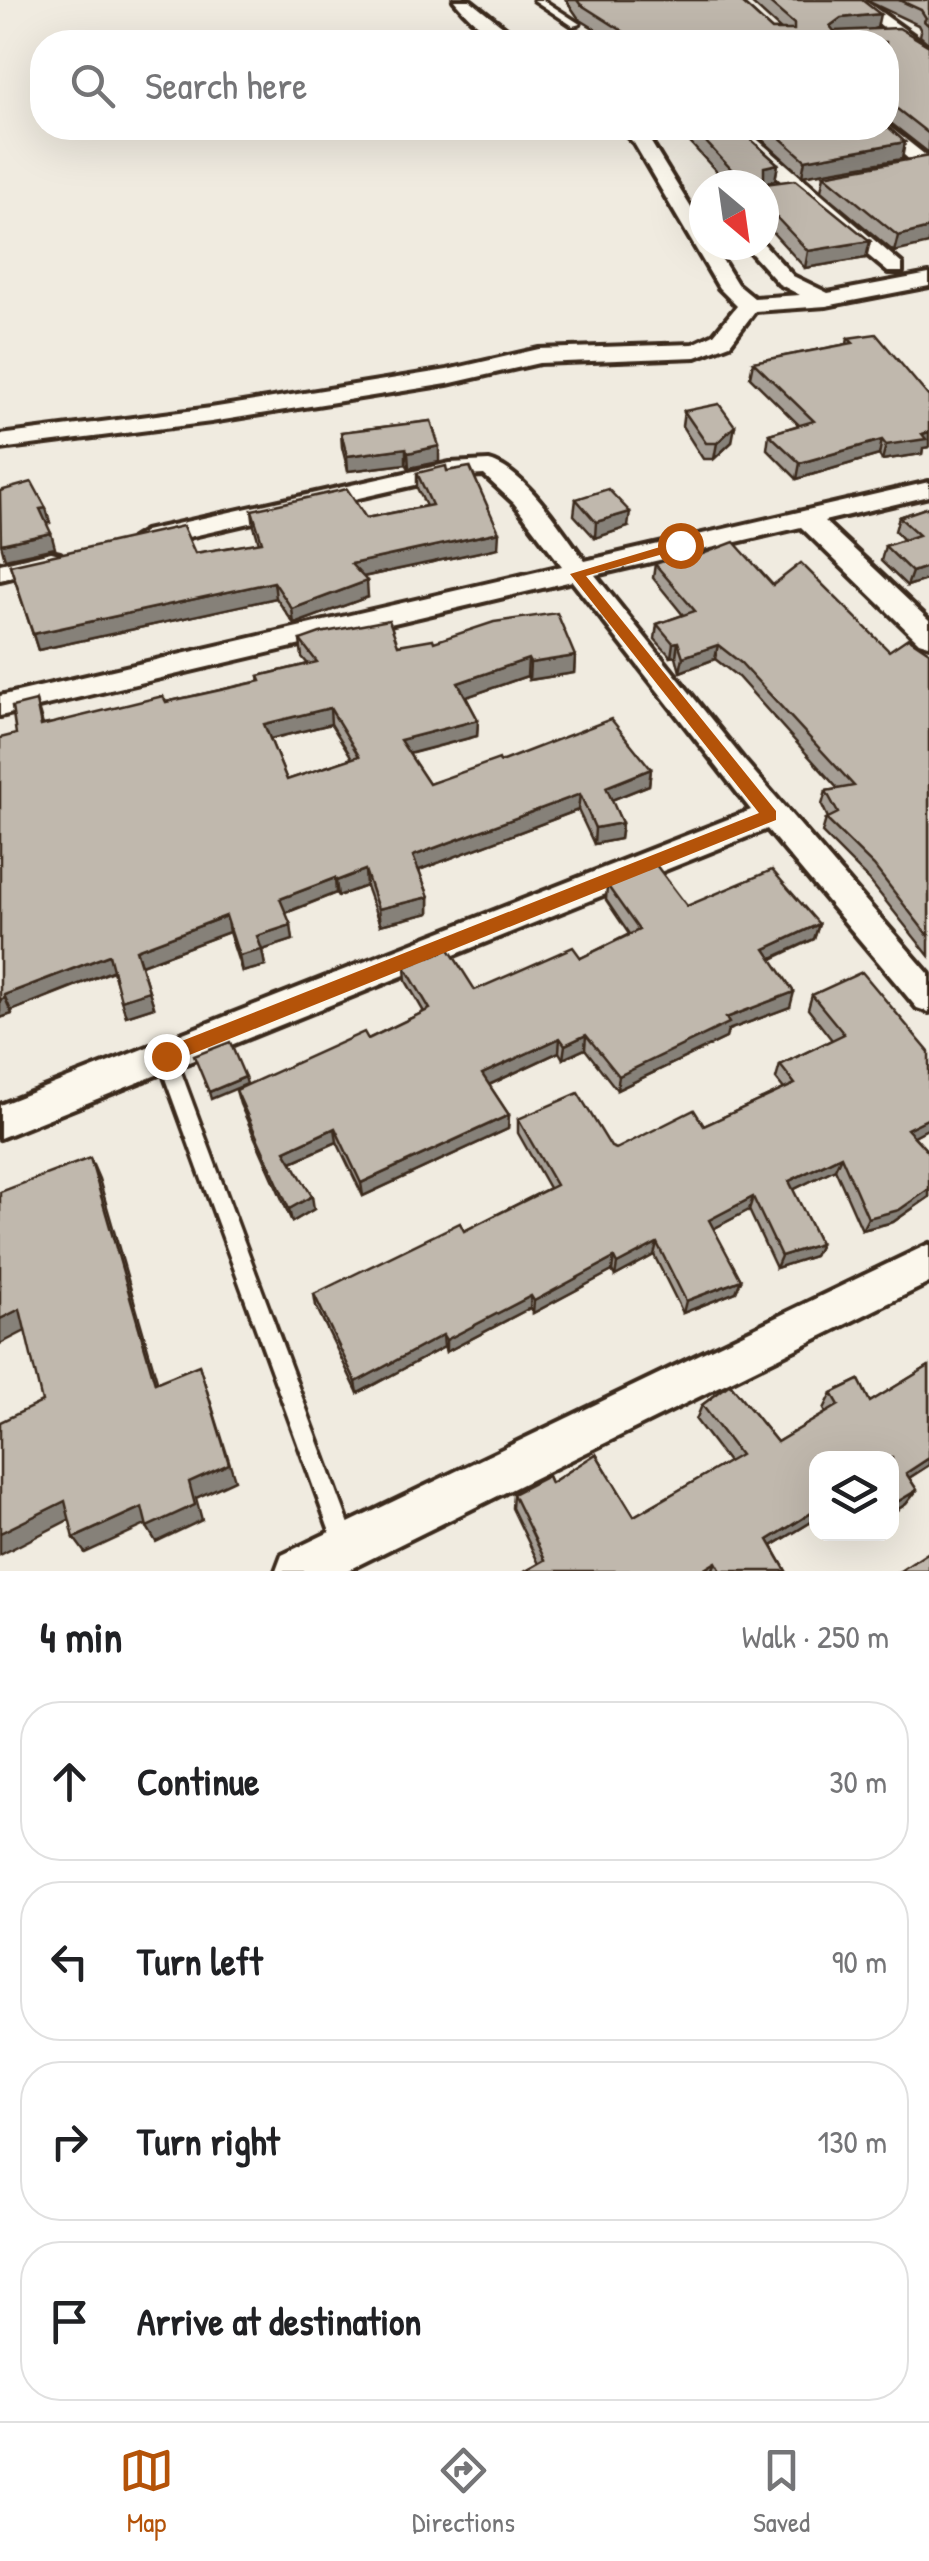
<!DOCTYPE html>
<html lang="en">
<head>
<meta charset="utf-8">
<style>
  body { margin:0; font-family:"Patrick Hand",sans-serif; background:#f6f6f6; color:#202124 }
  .controls { position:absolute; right:30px; bottom:30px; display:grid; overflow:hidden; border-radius:20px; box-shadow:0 10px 40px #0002 }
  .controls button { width:90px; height:90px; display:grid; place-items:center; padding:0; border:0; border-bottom:2px solid #e0e0e0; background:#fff; color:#202124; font:50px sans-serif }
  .compass { position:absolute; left:689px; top:170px; width:90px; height:90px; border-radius:50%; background:#fff; box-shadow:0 10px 40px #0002; rotate:151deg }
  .stop { position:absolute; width:30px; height:30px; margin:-22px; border:8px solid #b45309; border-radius:50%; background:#fff }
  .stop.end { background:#b45309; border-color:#fff; box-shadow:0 2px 10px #0008 }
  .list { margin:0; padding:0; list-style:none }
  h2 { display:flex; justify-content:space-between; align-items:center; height:130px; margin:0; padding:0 40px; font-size:42px }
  h2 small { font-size:32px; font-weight:400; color:#757577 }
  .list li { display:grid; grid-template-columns:65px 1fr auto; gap:30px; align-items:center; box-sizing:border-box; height:160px; margin:0 20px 20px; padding:0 20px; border:2px solid #e0e0e0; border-radius:40px }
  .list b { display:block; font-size:38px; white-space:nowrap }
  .list em { font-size:32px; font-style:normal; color:#757577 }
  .icon { flex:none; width:55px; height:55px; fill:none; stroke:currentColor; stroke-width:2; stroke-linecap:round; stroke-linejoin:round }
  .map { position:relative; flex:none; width:929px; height:1571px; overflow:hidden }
  .search { position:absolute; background:#fff; box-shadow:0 10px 40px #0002; left:30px; right:30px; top:30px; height:110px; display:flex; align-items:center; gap:25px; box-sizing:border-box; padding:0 35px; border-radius:40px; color:#757577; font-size:38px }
  .sheet { height:850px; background:#fff }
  nav { display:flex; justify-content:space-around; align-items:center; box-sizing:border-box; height:140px; border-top:2px solid #e0e0e0; background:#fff; font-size:28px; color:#757577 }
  nav a { display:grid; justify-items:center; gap:5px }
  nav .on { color:#b45309 }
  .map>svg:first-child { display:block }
</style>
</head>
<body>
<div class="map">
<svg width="929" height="1571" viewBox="0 0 929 1571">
  <rect width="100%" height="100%" fill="#f0ebe0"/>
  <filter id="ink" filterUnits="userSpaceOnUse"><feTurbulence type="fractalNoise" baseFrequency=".01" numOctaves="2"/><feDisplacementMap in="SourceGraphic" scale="20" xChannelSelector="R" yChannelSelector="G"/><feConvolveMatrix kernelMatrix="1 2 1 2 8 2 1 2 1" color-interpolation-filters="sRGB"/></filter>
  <g filter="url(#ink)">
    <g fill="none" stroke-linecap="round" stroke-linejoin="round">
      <g stroke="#3b2a1e" stroke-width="7">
        <g id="service">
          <path d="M534,0H543L580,24L573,26Z"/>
          <path d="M166,1048L172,1051L175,1056L356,1543L353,1551L345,1554L337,1551L334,1543L157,1056L160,1051Z"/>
        </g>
      </g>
      <g stroke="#3b2a1e" stroke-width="8">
        <g id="minor">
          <path d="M454,0H470L523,42C496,44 471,21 454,0Z"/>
          <path d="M846,0H864L929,47V60Z"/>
          <path d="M886,124L929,158V169L919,168L873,128H886Z"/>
          <path d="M619,128H637L647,136L704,229V245H713L737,284L754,298L800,295L779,284L744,245L764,244L793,276L828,293L929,274V286L826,306L755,311L730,344L696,357L539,363L447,384L211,422L0,449V435L211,408L447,370L539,349L693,344L714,334L737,306L719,288L634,143Z"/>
          <path d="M726,128H744L902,264V272H888L790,190Z"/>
          <path d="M489,461C524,469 564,533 585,561L929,482V496L824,521L929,620V645L919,642L801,527L595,575L743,759L929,974V1012L917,1008L767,829L0,1138V1105L751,810L572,581L0,716V696L562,566L514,503L484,475L450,477L145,547L132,539L145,531L450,463Z"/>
          <path d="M51,552L60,554L64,560L60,566L0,580V564Z"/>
          <path d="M929,1244V1283L346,1571H276L282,1555Z"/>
        </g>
      </g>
      <use href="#service" fill="#fbf7ec" fill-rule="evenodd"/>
      <use href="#minor" fill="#fbf7ec" fill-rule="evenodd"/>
    </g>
    <g fill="#a59e95" stroke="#3b2a1e" stroke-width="2.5" fill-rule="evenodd">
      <path d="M566,0H739L772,30H781L748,0H862L877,28L929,46V153L888,121L886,42H616L579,19Z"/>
      <path d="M865,0H929V44L920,36L921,31L918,25Z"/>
      <path d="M679,128H738L778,164L775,180L764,183V184L866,258L805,268L764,223V185H729L682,134V131Z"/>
      <path d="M749,128H886L902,159L802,176Z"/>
      <path d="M929,156L894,252L821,191L824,175Z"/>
      <path d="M848,338L929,397V447L923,448L922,454L882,460L879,455L797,479L767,449L769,434L799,425L750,377L753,362L847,344Z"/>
      <path d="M684,411L732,442L714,459H703L682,426Z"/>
      <path d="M431,421L439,462L409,468L406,464L348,471L342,447L341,432Z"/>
      <path d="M447,471L498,548L363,577L368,597L294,624L276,598L38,650L10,565L195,553L259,543L254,526L252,510L366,518L426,506L417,488V473Z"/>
      <path d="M576,499L628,527L595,538L574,515Z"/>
      <path d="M929,507V579L907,586L881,561L885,546L904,540L895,531L899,517Z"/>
      <path d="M692,558L773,585L889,651L929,652V956L869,880L822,833L826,819L828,818L822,805L826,791L838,789L738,677L715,659L680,672L676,656L671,657L655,639L657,624L683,615L653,578L655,564Z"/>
      <path d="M300,640L398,645L434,642L575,656L574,673L529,680L527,676L466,697L478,720L477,736L409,754L429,784L500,762L651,769L649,785L611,800L622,823L620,839L594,844L578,810L419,870L429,897V913L380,925L366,886L338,896L336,893L286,913L293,940L262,950L265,966L242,972L229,932L141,965L154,1007L126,1016L113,971L11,1011L12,1014L0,1018L16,734L36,701L43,725L166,702L260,681L259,676L308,664L302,657ZM331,724L352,758L287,780L270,739Z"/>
      <path d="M607,885L687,906L819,924L814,939L772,959L790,1007L728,1030L726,1038L617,1090L585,1049L563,1059L559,1052L489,1085L509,1115L508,1129L363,1196L337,1142L292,1162L314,1209L292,1222L240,1104L236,1090L368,1039L424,1012L406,981L405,967L475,990L581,958L629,934L606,900Z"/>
      <path d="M812,995L929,1128L914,1136L929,1153V1197L893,1222L862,1230L835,1169L793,1190L820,1244L814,1256L776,1268L749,1210L713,1229L741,1280L736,1292L683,1313L654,1255L615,1276L612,1271L533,1313L530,1308L446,1352L444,1347L358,1393L316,1306L314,1294L464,1231L549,1188L518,1133V1119L616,1149L704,1126L784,1089L776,1079L780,1065L832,1040L808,1009Z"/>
      <path d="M929,1366V1465L909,1478L917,1490L906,1504L892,1513V1458H816V1519L772,1546L786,1571H526L539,1564L512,1508L513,1494L548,1476L551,1483L596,1454L634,1516L728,1462L696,1420L702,1405L730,1384L777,1442L826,1413L824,1409L832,1393L859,1380L870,1402Z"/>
    </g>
    <g fill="#868179" stroke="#3b2a1e" stroke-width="2.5">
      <path d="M880,14L877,28L827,42L830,26L841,18Z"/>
      <path d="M892,105L888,121L886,122V107Z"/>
      <path d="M905,142L902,159L802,176L805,160Z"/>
      <path d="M778,164L775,180L761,184L764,167Z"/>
      <path d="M929,228V244L894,252L898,236Z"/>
      <path d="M870,241L866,258L805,268L808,251Z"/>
      <path d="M735,426L732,442L714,459L717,443Z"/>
      <path d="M929,432V447L923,448L922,454L882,460L886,445Z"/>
      <path d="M882,440L879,455L797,479L800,463Z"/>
      <path d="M439,446V462L409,468L408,453Z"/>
      <path d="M406,448V464L348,471L347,456Z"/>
      <path d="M46,508L50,523L44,524L40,509Z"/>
      <path d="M630,512L628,527L595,538L596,522Z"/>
      <path d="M499,532L498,548L353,579L351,564Z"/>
      <path d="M51,533L55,548L5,559L1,544Z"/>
      <path d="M929,566V579L907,586L912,572Z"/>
      <path d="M367,581L368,597L294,624L292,609Z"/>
      <path d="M274,582L276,598L38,650L33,634Z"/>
      <path d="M678,642L676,656L671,657L673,643Z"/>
      <path d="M718,645L715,659L680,672L683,657Z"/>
      <path d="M575,656L574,673L529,680L530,663Z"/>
      <path d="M528,659L527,676L458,700V683Z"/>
      <path d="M330,708L331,724L266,740L264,724Z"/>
      <path d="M478,720L477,736L400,756V740Z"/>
      <path d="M651,769L649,785L604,803L606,787Z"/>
      <path d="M580,794L578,810L414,872L413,856Z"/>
      <path d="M622,823L620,839L594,844L595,828Z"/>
      <path d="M365,870L366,886L338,896L336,881Z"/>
      <path d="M335,878L336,893L282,914L280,899Z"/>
      <path d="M429,897V913L380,925L378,909Z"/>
      <path d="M226,916L229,932L141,965L136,950Z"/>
      <path d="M819,924L814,939L761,963L765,949Z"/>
      <path d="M291,925L293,940L262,950L265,966L242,972L239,956L257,936Z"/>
      <path d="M109,955L114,970L11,1011L4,995Z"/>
      <path d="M149,991L154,1007L126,1016L121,1000Z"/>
      <path d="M794,992L790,1007L728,1030L726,1038L617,1090L619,1076L726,1018Z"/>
      <path d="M5,998L12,1014L0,1018V1000Z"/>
      <path d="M586,1035L585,1049L563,1059L565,1045Z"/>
      <path d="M560,1038L559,1052L482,1088V1074Z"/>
      <path d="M245,1077L247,1084L211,1099L209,1092Z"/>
      <path d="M509,1115L508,1129L363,1196L361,1183Z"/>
      <path d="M929,1118V1128L901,1143L907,1129Z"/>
      <path d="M335,1128L337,1142L287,1164L285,1151Z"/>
      <path d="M841,1156L835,1169L784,1194L789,1181Z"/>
      <path d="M90,1158L99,1179L163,1401L155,1383Z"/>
      <path d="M929,1189V1197L893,1222L862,1230L868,1218Z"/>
      <path d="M312,1196L314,1209L292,1222L289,1209Z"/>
      <path d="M753,1197L749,1210L705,1233L709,1220Z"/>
      <path d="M657,1243L654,1255L615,1276L617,1264Z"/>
      <path d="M820,1244L814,1256L776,1268L781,1256Z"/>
      <path d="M614,1258L612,1271L533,1313L534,1301Z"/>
      <path d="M741,1280L736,1292L683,1313L686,1301Z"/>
      <path d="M531,1296L530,1308L446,1352V1340Z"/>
      <path d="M20,1309L31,1328L0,1344V1319Z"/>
      <path d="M443,1335L444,1347L358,1393L356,1382Z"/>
      <path d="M199,1365L235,1480L196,1498L202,1520L156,1542L147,1527L189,1482Z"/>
      <path d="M929,1458V1465L895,1487L906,1473Z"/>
      <path d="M917,1490L906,1504L892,1513V1505Z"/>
      <path d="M65,1501L76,1516L0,1555V1533Z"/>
      <path d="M142,1507L150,1523L85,1553L74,1538Z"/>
      <path d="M816,1510V1519L760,1553L768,1540Z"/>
      <path d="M716,1562L712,1571H701Z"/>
    </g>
    <g fill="#c0b8ad" stroke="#3b2a1e" stroke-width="2.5" fill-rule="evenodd">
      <path d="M577,0H739L772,30H794V24L766,0H862L880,14L841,18L830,26L834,31L899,28L929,46V134L892,105L886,107V42H640L580,4Z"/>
      <path d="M899,0H929V26L924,21L926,18L921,10Z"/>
      <path d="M886,125L905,142L805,160L769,128H886Z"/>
      <path d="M693,128H738L778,164L764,167V184L795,180L870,241L808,251L764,204V185H746Z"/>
      <path d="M929,156V228L898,236L824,175Z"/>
      <path d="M876,334L929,397V432L922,434L926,439L886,445L882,440L800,463L769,434L814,421L753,362L853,343L848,338Z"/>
      <path d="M719,404L735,426L717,443H706L684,411Z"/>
      <path d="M431,421L439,446L408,453L406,448L347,456L341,432Z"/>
      <path d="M446,466L447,471L470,467L499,532L351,564L367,581L292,609L274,582L33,634L10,565L183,526L195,553L262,542L252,510L347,489L366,518L432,505L417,473Z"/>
      <path d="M32,482L46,508L40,509L51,533L1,544L0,491Z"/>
      <path d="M608,489L630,512L596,522L576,499Z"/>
      <path d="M929,507V566L912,572L885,546L919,535L899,517Z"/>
      <path d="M734,542L773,585L801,563L889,651L908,638L929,652V937L874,866L826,819L838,813L826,791L854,786L741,663L718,645L683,657L678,642L673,643L657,624L695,611L655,564L687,553L692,558Z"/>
      <path d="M557,613L575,656L530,663L528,659L458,683L478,720L400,740L429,784L499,759L500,762L611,719L651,769L606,787L622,823L595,828L580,794L413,856L429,897L378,909L365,870L336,881L335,878L280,899L291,925L257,936L262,950L239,956L226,916L136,950L149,991L121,1000L109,955L4,995L5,998L0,1000V738L16,734L12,707L36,701L41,726L163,696L166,702L261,681L259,676L317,662L300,640L320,633L389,620L398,645L433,639L434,642L494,622ZM330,708L359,756L287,780L264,724Z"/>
      <path d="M656,865L687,906L772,870L819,924L765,949L794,992L726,1018L729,1023L619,1076L586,1035L565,1045L560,1038L482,1074L509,1115L361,1183L335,1128L285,1151L312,1196L289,1209L236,1090L364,1032L368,1039L430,1009L405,967L449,949L475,990L573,947L581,958L639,930L607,885Z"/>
      <path d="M862,972L929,1052V1118L907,1129L929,1153V1189L899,1210L868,1218L841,1156L789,1181L820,1244L781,1256L753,1197L709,1220L741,1280L686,1301L657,1243L617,1264L614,1258L534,1301L531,1296L446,1340L443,1335L356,1382L314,1294L460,1223L464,1231L556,1185L518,1119L578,1093L611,1147L616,1149L694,1110L704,1126L795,1084L780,1065L844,1034L812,995Z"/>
      <path d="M230,1042L245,1077L209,1092L194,1056Z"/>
      <path d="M90,1158L155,1383L199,1365L229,1464L189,1482L195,1505L147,1527L142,1507L74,1538L65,1501L0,1533V1422L42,1402L20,1309L0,1319V1192Z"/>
      <path d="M929,1366V1458L906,1473L917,1490L892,1505V1458H816V1510L768,1540L786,1571H721L716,1562L701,1571H526L545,1560L513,1494L548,1476L551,1483L596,1454L634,1516L740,1455L702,1405L730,1384L777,1442L839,1405L832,1393L859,1380L870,1402Z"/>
      <path d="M929,1552V1571H900Z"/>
    </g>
  </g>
  <path fill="#b45309" d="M680,541L686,545L684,548L586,576L776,811V820L172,1062H159V1050L759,813L570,574Z"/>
</svg>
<div class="controls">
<button><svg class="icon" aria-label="layers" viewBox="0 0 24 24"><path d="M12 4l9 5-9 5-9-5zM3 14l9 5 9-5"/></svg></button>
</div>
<svg class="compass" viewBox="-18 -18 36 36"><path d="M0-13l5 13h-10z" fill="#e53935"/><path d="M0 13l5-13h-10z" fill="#757577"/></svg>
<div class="stop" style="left:680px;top:545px"></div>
<div class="stop end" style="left:166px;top:1056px"></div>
<div class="search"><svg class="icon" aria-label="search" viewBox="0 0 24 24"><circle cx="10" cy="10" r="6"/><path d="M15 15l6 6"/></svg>Search here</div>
</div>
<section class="sheet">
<h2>4 min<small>Walk · 250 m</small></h2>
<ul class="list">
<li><svg class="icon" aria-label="ahead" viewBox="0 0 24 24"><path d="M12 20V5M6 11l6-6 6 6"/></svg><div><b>Continue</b></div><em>30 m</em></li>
<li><svg class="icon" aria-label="left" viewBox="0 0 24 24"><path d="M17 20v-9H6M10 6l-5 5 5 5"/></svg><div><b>Turn left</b></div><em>90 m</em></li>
<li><svg class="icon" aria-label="right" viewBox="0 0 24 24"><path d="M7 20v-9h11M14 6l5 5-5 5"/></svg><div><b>Turn right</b></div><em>130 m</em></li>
<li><svg class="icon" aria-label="arrive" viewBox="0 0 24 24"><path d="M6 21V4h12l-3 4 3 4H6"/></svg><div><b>Arrive at destination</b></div></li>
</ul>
</section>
<nav>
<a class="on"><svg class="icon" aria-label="map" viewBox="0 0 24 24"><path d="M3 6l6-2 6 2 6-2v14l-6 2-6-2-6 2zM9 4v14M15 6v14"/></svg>Map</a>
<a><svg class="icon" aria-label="directions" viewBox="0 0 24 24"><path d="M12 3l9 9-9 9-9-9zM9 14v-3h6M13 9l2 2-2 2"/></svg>Directions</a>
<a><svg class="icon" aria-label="saved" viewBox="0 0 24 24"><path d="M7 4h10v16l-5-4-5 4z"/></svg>Saved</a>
</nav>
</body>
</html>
